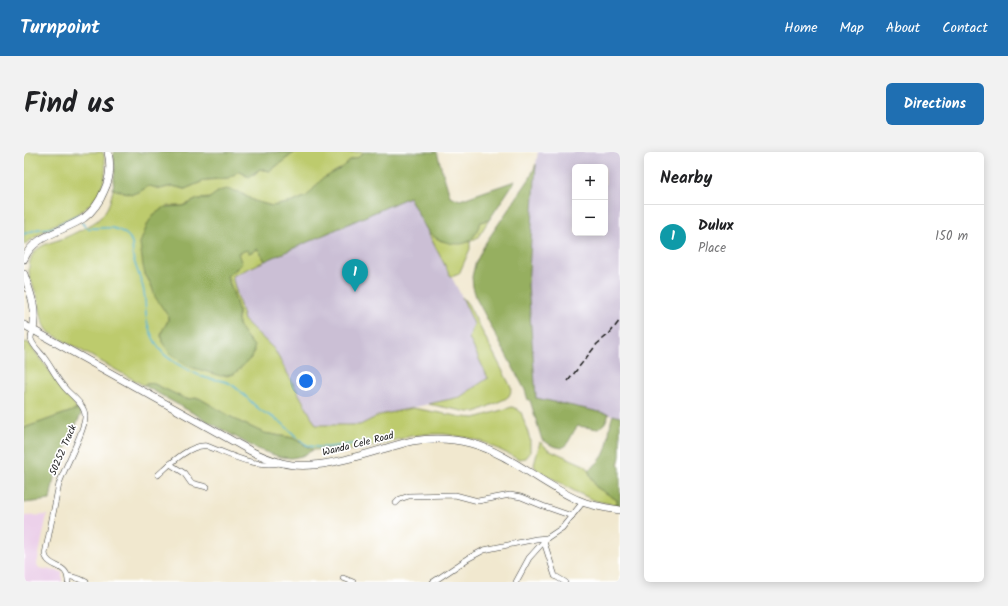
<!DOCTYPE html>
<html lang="en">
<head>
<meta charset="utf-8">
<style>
  body { margin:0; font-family:Kalam,sans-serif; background:#f2f2f2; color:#202124 }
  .controls { position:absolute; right:12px; top:12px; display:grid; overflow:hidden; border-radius:6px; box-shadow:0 2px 10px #0003 }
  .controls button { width:36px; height:36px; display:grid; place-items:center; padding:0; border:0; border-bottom:1px solid #e0e0e0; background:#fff; color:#202124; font:20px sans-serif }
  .you { position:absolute; left:282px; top:229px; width:14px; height:14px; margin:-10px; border:3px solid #fff; border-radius:50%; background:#1a73e8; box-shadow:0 0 0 6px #1a73e833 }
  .badge { display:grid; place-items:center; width:26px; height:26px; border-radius:50%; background:#1f6fb2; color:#fff; font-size:13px; font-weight:700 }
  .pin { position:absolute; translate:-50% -33px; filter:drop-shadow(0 1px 2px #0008) }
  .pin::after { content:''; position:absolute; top:21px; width:14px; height:12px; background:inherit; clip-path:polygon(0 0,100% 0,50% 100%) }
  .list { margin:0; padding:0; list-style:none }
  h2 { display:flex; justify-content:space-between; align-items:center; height:52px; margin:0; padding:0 16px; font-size:17px }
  h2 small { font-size:13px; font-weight:400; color:#757577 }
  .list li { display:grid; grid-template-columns:26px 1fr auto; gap:12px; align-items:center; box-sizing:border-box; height:64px; padding:0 16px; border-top:1px solid #e0e0e0 }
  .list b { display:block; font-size:15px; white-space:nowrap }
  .list p { margin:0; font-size:13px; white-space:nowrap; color:#757577 }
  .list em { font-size:13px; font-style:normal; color:#757577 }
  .map { position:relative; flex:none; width:596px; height:430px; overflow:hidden; border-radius:6px }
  header { display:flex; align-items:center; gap:24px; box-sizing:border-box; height:56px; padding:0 20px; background:#1f6fb2; color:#fff }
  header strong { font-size:19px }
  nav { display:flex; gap:22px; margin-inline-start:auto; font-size:14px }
  .intro { display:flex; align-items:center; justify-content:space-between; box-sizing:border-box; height:96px; padding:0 24px }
  h1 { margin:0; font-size:28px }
  .button { padding:10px 18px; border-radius:6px; background:#1f6fb2; color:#fff; font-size:14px; font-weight:700 }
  main { display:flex; gap:24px; padding:0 24px }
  aside { flex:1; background:#fff; border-radius:6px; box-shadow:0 2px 10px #0003 }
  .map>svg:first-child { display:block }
</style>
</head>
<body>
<header>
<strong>Turnpoint</strong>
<nav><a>Home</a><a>Map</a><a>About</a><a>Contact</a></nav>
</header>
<div class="intro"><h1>Find us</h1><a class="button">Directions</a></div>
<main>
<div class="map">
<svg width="596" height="430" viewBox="0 0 596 430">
  <rect width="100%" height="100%" fill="#fff"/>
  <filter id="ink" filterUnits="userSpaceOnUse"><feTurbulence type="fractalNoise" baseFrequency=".025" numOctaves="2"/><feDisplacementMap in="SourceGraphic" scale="8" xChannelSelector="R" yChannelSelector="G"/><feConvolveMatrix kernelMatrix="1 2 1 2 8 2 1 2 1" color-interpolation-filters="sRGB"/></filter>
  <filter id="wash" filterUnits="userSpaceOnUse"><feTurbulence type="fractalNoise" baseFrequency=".012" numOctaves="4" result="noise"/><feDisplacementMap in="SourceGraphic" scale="16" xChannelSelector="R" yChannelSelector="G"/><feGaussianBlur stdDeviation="0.9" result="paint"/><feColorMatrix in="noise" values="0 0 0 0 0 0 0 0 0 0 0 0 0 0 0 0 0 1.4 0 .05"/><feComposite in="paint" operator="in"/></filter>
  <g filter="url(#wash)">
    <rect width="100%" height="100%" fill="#f1e8cf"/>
    <path fill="#ecd1ea" d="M23,363L13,412L15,416L38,420V430H0V364Z"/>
    <g fill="#cbbfd5" fill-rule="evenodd">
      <path d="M514,0H596V265L512,246L504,133L512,12ZM551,15H581V81H551Z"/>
      <path d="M385,44L438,145L450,172L445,186L464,226L436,245L356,263L336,273H292L250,197L220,168L208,124Z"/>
    </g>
    <g fill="#bdcb6d" stroke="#6c7444">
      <path d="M0,0H79C86,22 78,45 59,58C49,65 37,69 26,75C17,81 9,87 0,93Z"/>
      <path d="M271,0H340L335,5L326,8L318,16L310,20L283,44L269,50L248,54L230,49L215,40L195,39L186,46L174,47L159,54H143L129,63L121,122L144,164C144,176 135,175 138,190L203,224L210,222L228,205L223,186L214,173V159L211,146L203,123L213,117L214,101L223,98L225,101L234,97L241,109L208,124L220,168L250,197L292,273H336L356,263L389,256L438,265L451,266L488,255L493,257L497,260L506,287V301L502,306L494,307L462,291L445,286L420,282H403L387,284L342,296L328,298L313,296L289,298L269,286L240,281L214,269L175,246L162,247L128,231L119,233L26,181C16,171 17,157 13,144C10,135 4,125 5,115C7,93 24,92 40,86C47,83 70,72 75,67C84,58 87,48 89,37L108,42L115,40L123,35L126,34L136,37L148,34L161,37L182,28L201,27L214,19L217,20L222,24L231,22L236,17L246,19Z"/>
      <path d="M465,68L454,85L446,90V97L435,122L427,125L403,79L417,89L447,88L457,70Z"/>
      <path d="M438,145L444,152L488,237L485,244L481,247L452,260H444L404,252L436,245L464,226L445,186L450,172Z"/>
      <path d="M4,190L54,257L0,276V191Z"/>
      <path d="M516,290L524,297L562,314L572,335L593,348V353L572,349L552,340L512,317L510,313Z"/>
    </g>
    <g fill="#96af60" stroke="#59663e">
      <path d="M89,0H271L246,19L236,17L225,25L217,20L214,19L210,23L204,26L182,28L161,37L148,34L136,37L126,34L123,35L115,40L108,42L89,37L91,16Z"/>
      <path d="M340,0H413L418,18L426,44L436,48L491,29L465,68L457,70C454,75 452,82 448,87C438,98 410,89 403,78C396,68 391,55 385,45L241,109L234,97L225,101L223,98L214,101L218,112L203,124L211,146L214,159V173L221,183L230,194V201L228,205L210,222L197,224L163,214L145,200L138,190L137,183L138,179L144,169V164L131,145L127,132L121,122L119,114L116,91L124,71L129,63L141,55L159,54L174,47H184L195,39L202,37L215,40L230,49L248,54L269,50L283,44L298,27L318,16L326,8L335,5Z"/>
      <path d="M512,12L504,133L512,246L585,262L581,271L574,277L554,274C547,281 547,290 538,296L529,294L518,288L506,248H504L501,238L453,148L449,135L448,125L451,112L462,90L506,26Z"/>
      <path d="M128,231L162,247L175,246L214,269L240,281L269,286L289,298L278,304L267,306L256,305L233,297L119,233Z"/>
      <path d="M54,257L57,262L31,320L26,348L0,351V276Z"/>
      <path d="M589,263L596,265V304L594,313L596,315V353H593V348L572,335L564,318C568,315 573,312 576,308C587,295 583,278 589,263Z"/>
    </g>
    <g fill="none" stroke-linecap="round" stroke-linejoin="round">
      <g stroke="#4fb2ce" stroke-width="1.5">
        <path d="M58,71L63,76C80,78 87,71 103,83C110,88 108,98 109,105C112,117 118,128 120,140C122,151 121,162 124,173C126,181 132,193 138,200C145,209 171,222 182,226C190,228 197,227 205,231C216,237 225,249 235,257C242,263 251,265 258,271C265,277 275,289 283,293C295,299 332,291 346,289"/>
        <path d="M0,82L14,77L29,76L54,63V64"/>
      </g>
    </g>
  </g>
  <g filter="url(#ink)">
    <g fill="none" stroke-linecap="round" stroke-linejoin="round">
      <g stroke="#3c3b37" stroke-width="6">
        <g id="street">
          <path d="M9,178C8,181 7,184 7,187C9,194 15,199 19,204C27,214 32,226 40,235C46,243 61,252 61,264C62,277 40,316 35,332L21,402C24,417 45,411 44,430"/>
          <path d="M146,312L160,321L167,331L183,335"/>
          <path d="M134,323C146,312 166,292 183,294C207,303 230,316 256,311"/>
          <path d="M372,351L376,347L385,344L431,343L454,349L486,343L497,345L519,354L548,364"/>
          <path d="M520,390L531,424L541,430"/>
          <path d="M44,424L56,427L62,430"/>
          <path d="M319,426L329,430"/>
          <path d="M409,430L445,406L460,398L512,387L523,386"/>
          <path d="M492,430L505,406L523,386L538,376L559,350"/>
        </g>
      </g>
      <g stroke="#3c3b37" stroke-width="8">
        <g id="secondary">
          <path d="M0,107C9,83 41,79 60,66C69,59 76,49 80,39C86,27 87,13 84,0"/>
          <path d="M0,122C7,143 13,156 9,178"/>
          <path d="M0,173L216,293C229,301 244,307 258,311C296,321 350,298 388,289C408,286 426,286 446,291C485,301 517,332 554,348C567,354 582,356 596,358"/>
        </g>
      </g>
      <use href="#street" stroke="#fff" stroke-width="5"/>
      <use href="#secondary" stroke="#fff" stroke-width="7"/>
      <path stroke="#1c1c1c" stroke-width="1.5" stroke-dasharray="6 3" stroke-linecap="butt" d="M544,229L573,192L586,181L596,168"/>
    </g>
  </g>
  <g text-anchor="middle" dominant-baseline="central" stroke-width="3.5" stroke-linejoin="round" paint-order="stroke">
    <g font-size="10" fill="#1c1c1c" stroke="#fff">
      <text transform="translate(334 292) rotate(-14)">Wanda Cele Road</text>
      <text transform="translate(39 298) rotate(-67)">50252 Track</text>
    </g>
  </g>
</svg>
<div class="controls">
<button>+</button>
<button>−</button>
</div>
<div class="you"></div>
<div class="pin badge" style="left:331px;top:140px;background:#0f9aa8">1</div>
</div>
<aside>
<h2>Nearby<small></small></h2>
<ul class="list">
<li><span class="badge" style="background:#0f9aa8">1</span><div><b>Dulux</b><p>Place</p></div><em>150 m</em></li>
</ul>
</aside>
</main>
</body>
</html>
